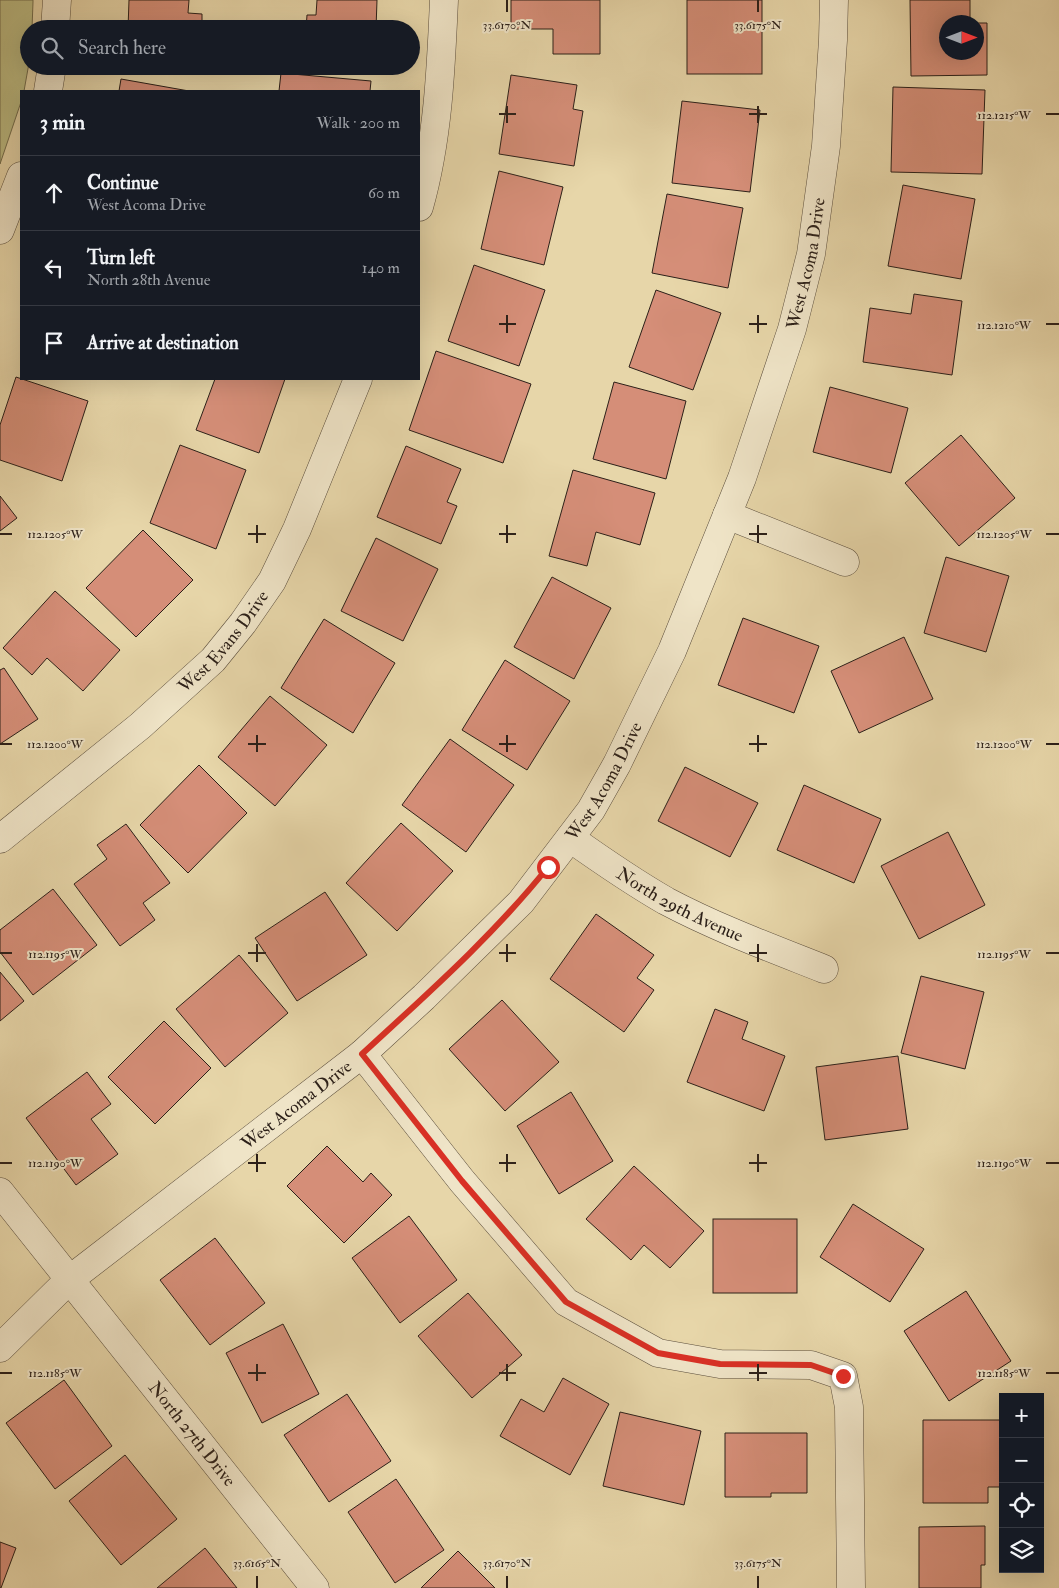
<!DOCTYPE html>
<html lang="en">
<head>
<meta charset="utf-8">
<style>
  body { margin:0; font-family:"IM FELL Double Pica",serif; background:#20242c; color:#f1f3f6 }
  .controls { position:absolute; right:15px; bottom:15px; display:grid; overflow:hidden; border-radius:0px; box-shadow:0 5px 20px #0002 }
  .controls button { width:45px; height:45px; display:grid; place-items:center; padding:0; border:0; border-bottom:1px solid #363941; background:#171b24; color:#f1f3f6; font:25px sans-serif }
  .compass { position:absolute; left:939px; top:15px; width:45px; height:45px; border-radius:50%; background:#171b24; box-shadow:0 5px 20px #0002; rotate:90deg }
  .stop { position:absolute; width:15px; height:15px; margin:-11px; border:4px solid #d93025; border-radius:50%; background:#fff }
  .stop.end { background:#d93025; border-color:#fff; box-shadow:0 1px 5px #0008 }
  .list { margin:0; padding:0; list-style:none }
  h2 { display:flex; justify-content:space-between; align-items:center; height:65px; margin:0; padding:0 20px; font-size:21px }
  h2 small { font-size:16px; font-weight:400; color:#9ea1a6 }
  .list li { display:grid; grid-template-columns:32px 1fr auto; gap:15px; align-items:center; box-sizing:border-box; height:75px; padding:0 20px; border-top:1px solid #363941 }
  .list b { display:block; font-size:19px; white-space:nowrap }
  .list p { margin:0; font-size:16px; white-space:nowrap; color:#9ea1a6 }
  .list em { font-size:16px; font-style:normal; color:#9ea1a6 }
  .icon { flex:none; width:28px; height:28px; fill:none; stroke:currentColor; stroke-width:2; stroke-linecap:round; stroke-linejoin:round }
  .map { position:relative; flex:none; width:1059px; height:1588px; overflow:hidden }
  .search { position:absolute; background:#171b24; box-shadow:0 5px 20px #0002; left:20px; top:20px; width:400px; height:55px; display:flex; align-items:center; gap:12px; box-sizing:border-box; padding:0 18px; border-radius:28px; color:#9ea1a6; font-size:19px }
  .panel { position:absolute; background:#171b24; box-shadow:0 5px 20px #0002; left:20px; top:90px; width:400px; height:290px; border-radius:0px }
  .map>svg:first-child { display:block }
</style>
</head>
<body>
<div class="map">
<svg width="1059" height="1588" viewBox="0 0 1059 1588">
  <rect width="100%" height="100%" fill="#e7d6a9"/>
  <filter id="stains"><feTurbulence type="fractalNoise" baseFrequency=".004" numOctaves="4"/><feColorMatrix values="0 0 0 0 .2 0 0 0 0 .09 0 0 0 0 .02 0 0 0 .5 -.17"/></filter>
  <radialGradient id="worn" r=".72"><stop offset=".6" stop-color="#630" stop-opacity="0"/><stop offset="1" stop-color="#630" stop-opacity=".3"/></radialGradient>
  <path fill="#bcbc84" stroke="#746e4e" d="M0,0H33V2L32,29H29V63L24,91H21V102L0,164Z"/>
  <g fill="#d58e78" stroke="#2c2019">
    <path d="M129,0H189L188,13L202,14V29H128Z"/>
    <path d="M317,0H377L376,29H306L307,15H316Z"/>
    <path d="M511,0H600V54H553V29H511Z"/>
    <rect x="687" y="0" width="75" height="74"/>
    <path d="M910,0H970V22H946V52H976V23H987V75L911,76Z"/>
    <path d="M281,73L371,81L370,91H279Z"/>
    <path d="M511,75L577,85L573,109L583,111L574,166L499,154Z"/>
    <path d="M121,79L189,91H119Z"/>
    <path d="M893,87L985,90L982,174L891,172Z"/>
    <path d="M682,101L760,110L750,192L672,183Z"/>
    <path d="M499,171L563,187L544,265L481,249Z"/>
    <path d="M903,185L975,199L961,279L888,266Z"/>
    <path d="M667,194L743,208L728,288L652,273Z"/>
    <path d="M474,265L545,290L519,366L448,341Z"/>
    <path d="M656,290L721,313L693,390L629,367Z"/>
    <path d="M914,294L962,301L952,375L863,362L870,308L911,314Z"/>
    <path d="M436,351L531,384L503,463L409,430Z"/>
    <path d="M16,377L88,401L62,481L0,460V425Z"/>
    <path d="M215,379H285L259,453L196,430Z"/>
    <path d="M614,382L686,401L666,479L593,459Z"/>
    <path d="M830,387L908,408L891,473L813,452Z"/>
    <path d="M961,435L1015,498L959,546L905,483Z"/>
    <path d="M180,445L246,470L216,549L150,523Z"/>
    <path d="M406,446L461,469L447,502L457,506L441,544L377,517Z"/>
    <path d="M573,470L655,493L640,545L596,532L587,566L549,556Z"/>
    <path d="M0,496L17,518L0,531Z"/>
    <path d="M143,530L193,580L136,637L86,588Z"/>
    <path d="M376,538L438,569L403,641L341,611Z"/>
    <path d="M946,557L1009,576L986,652L924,633Z"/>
    <path d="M552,577L611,608L574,679L514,647Z"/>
    <path d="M55,591L120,650L83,691L47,658L32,675L3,648Z"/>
    <path d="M743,618L819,646L794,713L718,685Z"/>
    <path d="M324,619L395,663L353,733L281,688Z"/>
    <path d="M904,637L933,699L859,733L831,671Z"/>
    <path d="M505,660L570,701L527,770L462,730Z"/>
    <path d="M4,668L38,719L0,744V670Z"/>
    <path d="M270,696L327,745L275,806L218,757Z"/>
    <path d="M450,739L514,785L466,852L402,805Z"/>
    <path d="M199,765L247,813L188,873L140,825Z"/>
    <path d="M685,767L758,803L730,857L658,821Z"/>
    <path d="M804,785L881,819L854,883L777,850Z"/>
    <path d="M401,823L453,871L397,931L346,883Z"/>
    <path d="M126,824L170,883L143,903L155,920L120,946L74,884L107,859L97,845Z"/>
    <path d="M948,832L985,905L919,939L881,866Z"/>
    <path d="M53,889L97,945L33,995L0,952V930Z"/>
    <path d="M325,892L367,955L297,1001L255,938Z"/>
    <path d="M596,914L654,955L637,978L654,990L624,1032L550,979Z"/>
    <path d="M239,955L288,1013L225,1067L176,1009Z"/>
    <path d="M0,972L24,1001L0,1021Z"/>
    <path d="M921,976L984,992L965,1069L901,1053Z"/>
    <path d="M502,1000L559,1062L505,1111L449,1049Z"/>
    <path d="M715,1009L748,1022L742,1039L785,1056L764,1111L687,1082Z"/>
    <path d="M164,1021L211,1068L155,1124L108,1077Z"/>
    <path d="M898,1056L908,1129L825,1140L816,1067Z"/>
    <path d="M87,1072L111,1104L91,1119L118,1154L76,1185L26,1118Z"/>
    <path d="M571,1092L613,1161L559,1194L517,1126Z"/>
    <path d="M327,1146L363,1182L371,1173L392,1195L344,1243L287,1186Z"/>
    <path d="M634,1166L704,1231L670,1268L644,1245L631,1260L586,1219Z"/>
    <path d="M853,1204L924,1249L890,1302L820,1257Z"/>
    <path d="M409,1216L457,1280L400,1323L352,1258Z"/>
    <rect x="713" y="1219" width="84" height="74"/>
    <path d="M215,1238L265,1303L210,1345L160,1280Z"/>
    <path d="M966,1291L1011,1361L949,1401L904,1331Z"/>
    <path d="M468,1293L522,1355L472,1398L418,1336Z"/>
    <path d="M283,1324L319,1394L262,1423L226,1353Z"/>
    <path d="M563,1378L609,1404L570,1475L500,1436L521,1399L544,1412Z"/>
    <path d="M64,1380L112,1446L55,1489L6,1423Z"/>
    <path d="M347,1394L391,1461L329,1502L284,1435Z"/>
    <path d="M620,1412L701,1431L684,1505L603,1486Z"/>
    <path d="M923,1420H1003V1487H988V1503H923Z"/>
    <path d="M725,1433H807V1493H771V1497H725Z"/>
    <path d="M125,1455L177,1519L121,1565L69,1501Z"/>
    <path d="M396,1479L444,1550L395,1583L348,1512Z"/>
    <path d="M985,1526V1565H981V1588H919V1527Z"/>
    <path d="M0,1542L16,1548L1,1588H0Z"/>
    <path d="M205,1548L237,1588H157Z"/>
    <path d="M458,1551L495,1588H421Z"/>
  </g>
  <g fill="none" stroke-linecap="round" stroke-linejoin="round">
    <g stroke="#5b4e3d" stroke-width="29">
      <g id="minor">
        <path d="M55,29L57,0"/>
        <path d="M48,91L52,66"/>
        <path d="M419,207C438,140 441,69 444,0"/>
        <path d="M0,230L21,176"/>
        <path d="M727,515L845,562"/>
        <path id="s1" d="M570,838C601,860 633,882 666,901C717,928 771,948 824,969"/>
        <path id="s2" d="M0,839L140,726L213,660L243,623L272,581L297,529L358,379"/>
        <path d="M362,1054L462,1181L566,1302L658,1353L720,1364L811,1365L843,1376L849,1407L851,1588"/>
        <path id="s3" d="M0,1192L315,1588"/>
      </g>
    </g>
    <g stroke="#5b4e3d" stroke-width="29">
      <g id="tertiary">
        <path id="s4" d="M0,1348L69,1280L362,1054L424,997L521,902L591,810L617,764L672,651L742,478L792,329L811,254L826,146L833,40L834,0"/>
      </g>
    </g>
    <use href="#minor" stroke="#efe4c7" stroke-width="28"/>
    <use href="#tertiary" stroke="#efe4c7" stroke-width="28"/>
  </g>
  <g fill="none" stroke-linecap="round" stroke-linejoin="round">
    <path stroke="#d93025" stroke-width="6" d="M548,867C493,936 426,995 362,1054L462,1181L566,1302L658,1353L720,1364L811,1365L843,1376"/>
  </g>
  <path fill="none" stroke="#2c2019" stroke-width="2" d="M507,0V12M758,0V12M507,106V123M758,106V123M499,114H516M749,114H767M1046,114H1059M507,315V333M758,315V333M499,324H516M749,324H767M1046,324H1059M257,525V543M507,525V543M758,525V543M0,534H12M248,534H266M499,534H516M749,534H767M1046,534H1059M257,735V752M507,735V752M758,735V752M0,744H12M248,744H266M499,744H516M749,744H767M1046,744H1059M257,944V962M507,944V962M758,944V962M0,953H12M248,953H266M499,953H516M749,953H767M1046,953H1059M257,1154V1172M507,1154V1172M758,1154V1172M0,1163H12M248,1163H266M499,1163H516M749,1163H767M1046,1163H1059M257,1364V1381M507,1364V1381M758,1364V1381M0,1373H12M248,1373H266M499,1373H516M749,1373H767M1046,1373H1059M257,1576V1588M507,1576V1588M758,1576V1588"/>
  <g text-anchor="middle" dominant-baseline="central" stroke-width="4" stroke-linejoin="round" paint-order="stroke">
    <g font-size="18" fill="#2c2019" stroke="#efe4c7">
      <text stroke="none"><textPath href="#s4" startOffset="1392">West Acoma Drive</textPath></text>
      <text stroke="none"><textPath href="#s2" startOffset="299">West Evans Drive</textPath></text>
      <text stroke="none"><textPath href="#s4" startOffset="834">West Acoma Drive</textPath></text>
      <text stroke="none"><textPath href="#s1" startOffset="129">North 29th Avenue</textPath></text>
      <text stroke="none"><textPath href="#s4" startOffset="384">West Acoma Drive</textPath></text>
      <text stroke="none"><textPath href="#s3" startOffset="309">North 27th Drive</textPath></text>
    </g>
  </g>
  <g font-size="12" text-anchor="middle" fill="#2c2019" stroke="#efe4c7" stroke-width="4" stroke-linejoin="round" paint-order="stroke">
    <text x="507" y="29">33.6170°N</text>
    <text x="758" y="29">33.6175°N</text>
    <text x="1004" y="119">112.1215°W</text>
    <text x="1004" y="329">112.1210°W</text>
    <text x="55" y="538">112.1205°W</text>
    <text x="1004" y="538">112.1205°W</text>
    <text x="1004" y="748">112.1200°W</text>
    <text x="55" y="748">112.1200°W</text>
    <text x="1004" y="958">112.1195°W</text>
    <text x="55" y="958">112.1195°W</text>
    <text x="1004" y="1167">112.1190°W</text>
    <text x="55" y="1167">112.1190°W</text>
    <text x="55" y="1377">112.1185°W</text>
    <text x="1004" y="1377">112.1185°W</text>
    <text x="257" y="1567">33.6165°N</text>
    <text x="507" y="1567">33.6170°N</text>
    <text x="758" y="1567">33.6175°N</text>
  </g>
  <rect width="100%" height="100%" filter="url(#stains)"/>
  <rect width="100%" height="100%" fill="url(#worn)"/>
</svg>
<div class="controls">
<button>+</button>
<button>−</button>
<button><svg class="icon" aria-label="locate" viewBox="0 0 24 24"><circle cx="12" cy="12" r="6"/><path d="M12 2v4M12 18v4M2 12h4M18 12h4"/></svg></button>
<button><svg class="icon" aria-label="layers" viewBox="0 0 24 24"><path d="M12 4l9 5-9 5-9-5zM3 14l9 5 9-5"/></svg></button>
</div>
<svg class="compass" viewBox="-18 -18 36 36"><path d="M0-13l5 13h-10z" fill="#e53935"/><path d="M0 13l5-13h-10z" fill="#9ea1a6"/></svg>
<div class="stop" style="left:548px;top:867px"></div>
<div class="stop end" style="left:843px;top:1376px"></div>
<div class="search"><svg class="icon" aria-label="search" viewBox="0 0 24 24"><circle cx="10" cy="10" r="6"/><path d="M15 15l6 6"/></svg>Search here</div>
<section class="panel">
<h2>3 min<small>Walk · 200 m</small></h2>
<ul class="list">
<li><svg class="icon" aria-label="ahead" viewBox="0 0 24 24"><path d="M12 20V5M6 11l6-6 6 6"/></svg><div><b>Continue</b><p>West Acoma Drive</p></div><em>60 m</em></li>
<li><svg class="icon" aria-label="left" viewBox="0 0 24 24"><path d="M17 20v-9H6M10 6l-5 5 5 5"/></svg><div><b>Turn left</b><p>North 28th Avenue</p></div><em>140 m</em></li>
<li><svg class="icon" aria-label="arrive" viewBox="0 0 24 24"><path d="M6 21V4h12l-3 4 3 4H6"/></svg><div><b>Arrive at destination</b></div></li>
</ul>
</section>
</div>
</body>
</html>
